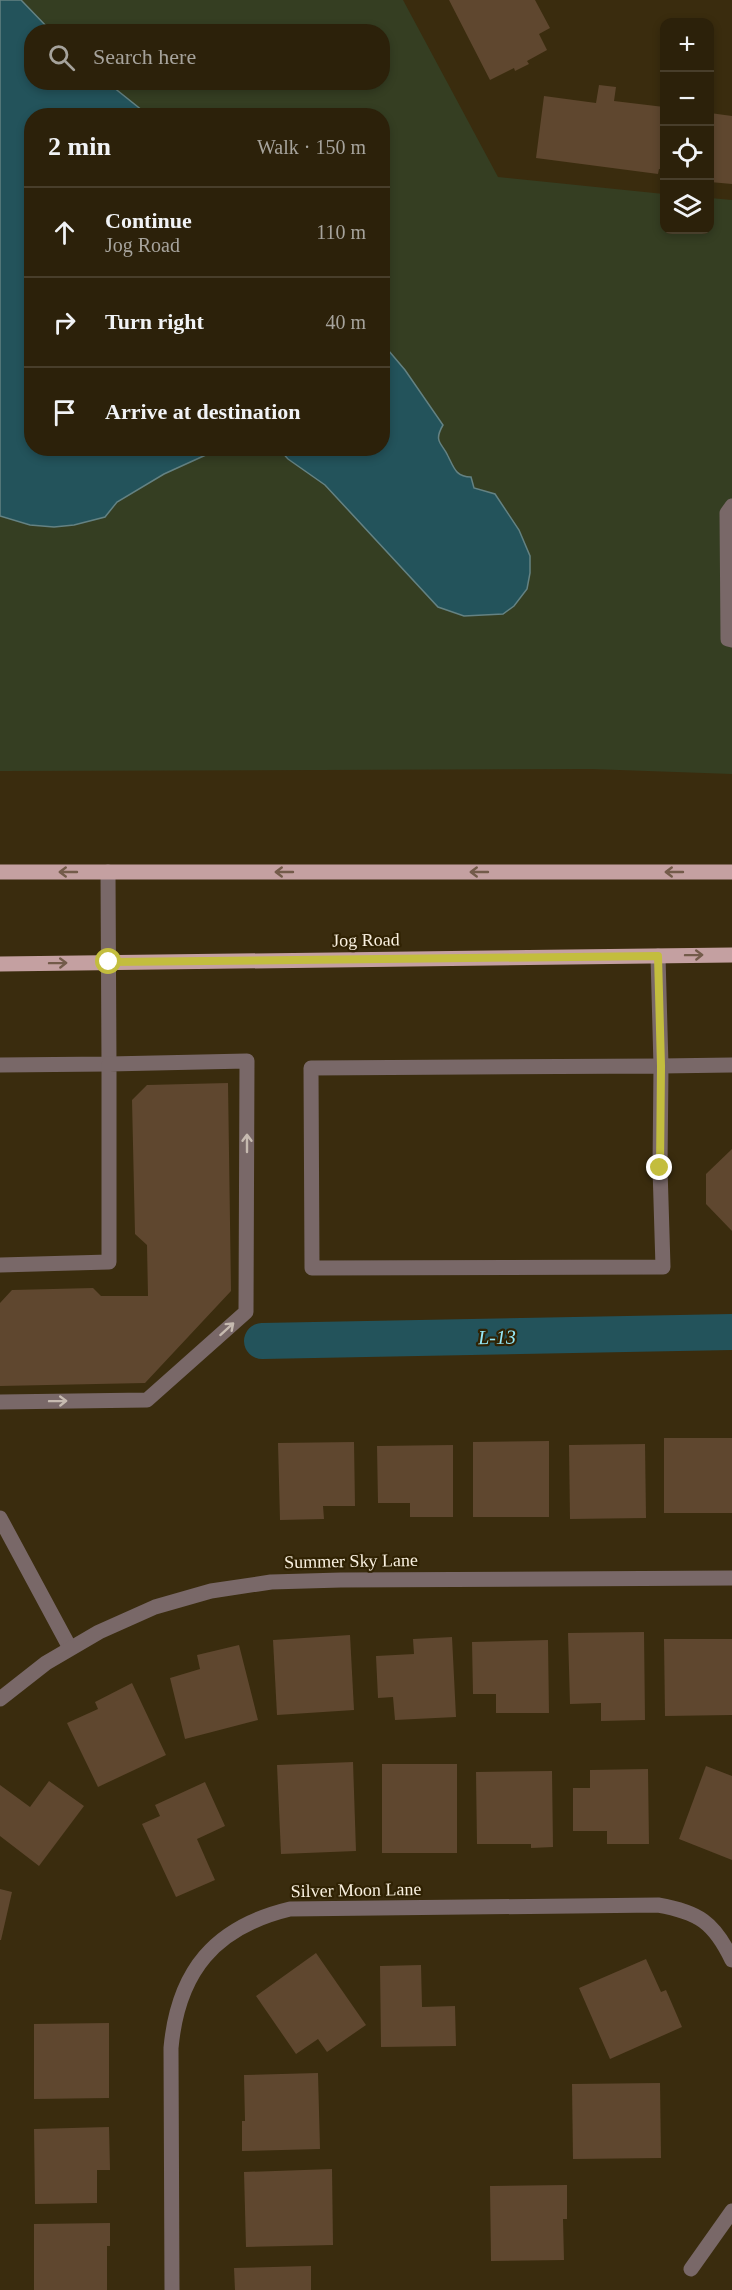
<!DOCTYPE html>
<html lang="en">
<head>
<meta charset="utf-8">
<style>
  body { margin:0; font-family:Georgia,serif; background:#342913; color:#f1f3f6 }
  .controls { position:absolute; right:18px; top:18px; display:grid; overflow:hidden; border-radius:12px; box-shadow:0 3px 9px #0003 }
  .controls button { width:54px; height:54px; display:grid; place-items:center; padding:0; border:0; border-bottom:2px solid #483e2b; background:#2c210a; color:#f1f3f6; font:30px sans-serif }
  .stop { position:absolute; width:18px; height:18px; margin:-14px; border:4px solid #c3bd3e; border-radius:50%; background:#fff }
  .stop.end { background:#c3bd3e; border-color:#fff; box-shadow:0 2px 6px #0008 }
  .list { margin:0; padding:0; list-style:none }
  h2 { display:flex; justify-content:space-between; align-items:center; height:78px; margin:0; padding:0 24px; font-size:26px }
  h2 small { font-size:20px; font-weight:400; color:#a6a39c }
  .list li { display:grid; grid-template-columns:39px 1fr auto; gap:18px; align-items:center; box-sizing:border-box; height:90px; padding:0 24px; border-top:2px solid #483e2b }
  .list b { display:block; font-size:22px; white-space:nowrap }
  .list p { margin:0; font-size:20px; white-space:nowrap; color:#a6a39c }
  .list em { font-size:20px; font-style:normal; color:#a6a39c }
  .icon { flex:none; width:33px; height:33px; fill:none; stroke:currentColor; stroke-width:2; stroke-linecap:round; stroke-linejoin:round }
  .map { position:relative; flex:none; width:732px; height:2290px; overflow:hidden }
  .search { position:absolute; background:#2c210a; box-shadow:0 3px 9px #0003; left:24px; top:24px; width:366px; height:66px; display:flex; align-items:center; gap:15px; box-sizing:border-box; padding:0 21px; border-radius:24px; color:#a6a39c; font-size:22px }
  .panel { position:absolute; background:#2c210a; box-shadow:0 3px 9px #0003; left:24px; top:108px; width:366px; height:348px; border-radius:24px }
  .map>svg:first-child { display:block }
</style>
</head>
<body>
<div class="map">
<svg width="732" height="2290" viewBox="0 0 732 2290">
  <rect width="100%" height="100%" fill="#3a2c0e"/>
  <path fill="#353e22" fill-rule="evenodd" d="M0,0H403L498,177L664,194V230H710V198L732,200V774L591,769L0,771ZM32,32H382V82H32ZM32,116H382V448H32Z"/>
  <g fill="#23535b" stroke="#648283" stroke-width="1.5">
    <path d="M0,0H21L51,31L32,32V82L108,83L148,115L32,116V448L219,449L164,474L117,502L105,517L74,525L54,527L30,525L0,516Z"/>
    <path d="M383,344L405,370L443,425C433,442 442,443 448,456C454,468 456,477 471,477L474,488L495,494L519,530L530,556V573L527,589L514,606L503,614L464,616L438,607L325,485L288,459L279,449L382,448Z"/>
  </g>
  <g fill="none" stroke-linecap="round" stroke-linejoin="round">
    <path stroke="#23535b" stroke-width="36" d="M262,1341L732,1332"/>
  </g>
  <g fill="#5f472f">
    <path d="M449,0H535L550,28L539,34L547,50L527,61L529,64L515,71L514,68L490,80Z"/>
    <path d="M599,85L616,87L614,101L664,107V176H660L661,169H659L658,174L536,158L544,96L596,103Z"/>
    <path d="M710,113L732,116V184L710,182Z"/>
    <path d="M228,1083L231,1291L145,1383L0,1386V1303L12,1290L93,1288L101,1296H148L147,1245L135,1234L132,1100L147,1085Z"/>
    <path d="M732,1149V1231L706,1204V1174Z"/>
    <rect x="664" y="1438" width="68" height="75"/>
    <path d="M549,1441V1517H473V1442Z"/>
    <path d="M354,1442L355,1506H323L324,1519L280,1520L278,1443Z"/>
    <path d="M645,1444L646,1518L570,1519L569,1445Z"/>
    <path d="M453,1445V1517H410V1503H378L377,1446Z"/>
    <path d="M644,1632L645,1720L601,1721V1703L570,1704L568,1633Z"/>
    <path d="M350,1635L354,1710L277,1715L273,1640Z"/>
    <path d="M452,1637L456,1717L395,1720L393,1697L378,1698L376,1656L414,1654L413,1639Z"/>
    <path d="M664,1639H732V1715L665,1716Z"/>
    <path d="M548,1640L549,1713H496V1694H473L472,1642Z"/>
    <path d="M239,1645L258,1720L185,1739L170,1678L200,1669L197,1655Z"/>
    <path d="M132,1683L166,1755L98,1787L67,1723L98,1709L95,1702Z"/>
    <path d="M353,1762L356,1851L281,1854L277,1765Z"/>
    <rect x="382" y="1764" width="75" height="89"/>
    <path d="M706,1766L732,1776V1860L679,1839Z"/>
    <path d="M648,1769L649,1844H607V1831H573V1788H590V1770Z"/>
    <path d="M552,1771L553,1847L531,1848V1844H477L476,1772Z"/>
    <path d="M49,1781L84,1806L39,1866L0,1836V1785L30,1807Z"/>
    <path d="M205,1782L225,1826L197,1839L215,1880L176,1897L142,1824L160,1816L155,1805Z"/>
    <path d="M0,1889L12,1892L1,1940H0Z"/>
    <path d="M316,1953L366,2025L327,2052L318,2039L296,2054L256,1996Z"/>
    <path d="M646,1959L661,1992L666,1990L682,2027L610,2059L579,1988Z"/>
    <path d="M421,1965L422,2007L455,2006L456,2046L381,2047L380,1966Z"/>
    <path d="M109,2023V2098L34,2099V2024Z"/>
    <path d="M318,2073L320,2149L242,2151V2121H245L244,2075Z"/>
    <path d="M660,2083L661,2158L573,2159L572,2084Z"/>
    <path d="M109,2127L110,2170H97V2203L35,2204L34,2129Z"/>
    <path d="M332,2169L333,2245L246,2247L244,2172Z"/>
    <path d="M567,2185V2219H563L564,2260L491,2261L490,2186Z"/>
    <path d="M110,2223V2246H107V2290H34V2224Z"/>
    <path d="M311,2266V2290H235L234,2268Z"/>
  </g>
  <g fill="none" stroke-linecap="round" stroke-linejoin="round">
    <g stroke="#796868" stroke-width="15">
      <path d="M732,506L727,513L728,639L732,640"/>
      <path d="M658,956L661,1066L732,1065"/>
      <path d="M0,1065L109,1064L108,872"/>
      <path d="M661,1066L660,1168L663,1267L312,1268L311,1068Z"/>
      <path d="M0,1265L109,1262V1064L247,1061L246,1312L147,1400L0,1402"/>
      <path d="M0,1518L70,1648"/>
      <path d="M0,1699L46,1663L99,1632L155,1607L211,1591L271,1582L341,1580L732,1578"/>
      <path d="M691,2269L732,2211"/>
      <path d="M172,2290L171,2048C178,1971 215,1927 290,1909L658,1905C698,1912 714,1922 732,1960"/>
    </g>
    <g stroke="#c4a0a1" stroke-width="15">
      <path d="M0,872H732"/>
      <path d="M0,964L732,955"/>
    </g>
  </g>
  <defs><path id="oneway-shaft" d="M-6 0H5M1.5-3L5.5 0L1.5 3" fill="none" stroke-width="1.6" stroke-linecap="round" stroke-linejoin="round" transform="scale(1.5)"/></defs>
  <g stroke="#735b4a">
    <use href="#oneway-shaft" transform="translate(68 872) rotate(180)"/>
    <use href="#oneway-shaft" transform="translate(284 872) rotate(180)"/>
    <use href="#oneway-shaft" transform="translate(479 872) rotate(180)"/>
    <use href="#oneway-shaft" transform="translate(674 872) rotate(180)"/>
    <use href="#oneway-shaft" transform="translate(694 955) rotate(-1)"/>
    <use href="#oneway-shaft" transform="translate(58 963) rotate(-1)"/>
  </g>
  <g stroke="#c6bab0">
    <use href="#oneway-shaft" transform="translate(247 1143) rotate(-90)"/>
    <use href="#oneway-shaft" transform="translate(227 1329) rotate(-42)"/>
    <use href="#oneway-shaft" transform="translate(58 1401) rotate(-1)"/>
  </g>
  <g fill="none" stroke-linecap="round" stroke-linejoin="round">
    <path stroke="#c3bd3e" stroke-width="8" d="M109,962L658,956L661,1066L660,1168"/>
  </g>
  <g text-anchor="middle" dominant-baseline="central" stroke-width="4.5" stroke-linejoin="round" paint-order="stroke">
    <g font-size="18" fill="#faf1e0" stroke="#302203">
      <text transform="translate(366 940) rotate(-1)">Jog Road</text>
      <text transform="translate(351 1561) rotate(-1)">Summer Sky Lane</text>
      <text transform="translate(356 1890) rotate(-1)">Silver Moon Lane</text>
    </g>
    <g font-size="20" font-style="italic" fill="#95e8f7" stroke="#302203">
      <text transform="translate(497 1337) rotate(-1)">L-13</text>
    </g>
  </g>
</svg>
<div class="controls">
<button>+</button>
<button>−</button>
<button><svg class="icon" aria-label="locate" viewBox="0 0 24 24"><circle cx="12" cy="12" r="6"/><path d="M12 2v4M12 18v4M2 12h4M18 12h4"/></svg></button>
<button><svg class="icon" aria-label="layers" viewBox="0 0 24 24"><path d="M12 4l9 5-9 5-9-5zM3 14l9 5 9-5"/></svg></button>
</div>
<div class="stop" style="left:109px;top:962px"></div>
<div class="stop end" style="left:660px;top:1168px"></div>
<div class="search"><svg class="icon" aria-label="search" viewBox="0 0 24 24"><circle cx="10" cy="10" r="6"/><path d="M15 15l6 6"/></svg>Search here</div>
<section class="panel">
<h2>2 min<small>Walk · 150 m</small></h2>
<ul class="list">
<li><svg class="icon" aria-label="ahead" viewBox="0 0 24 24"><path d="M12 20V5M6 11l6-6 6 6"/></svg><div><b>Continue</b><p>Jog Road</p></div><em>110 m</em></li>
<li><svg class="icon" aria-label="right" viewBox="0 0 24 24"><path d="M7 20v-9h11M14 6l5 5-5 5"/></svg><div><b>Turn right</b></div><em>40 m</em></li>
<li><svg class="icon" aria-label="arrive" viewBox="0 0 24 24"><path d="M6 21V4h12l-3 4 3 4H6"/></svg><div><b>Arrive at destination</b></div></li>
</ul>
</section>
</div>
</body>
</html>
